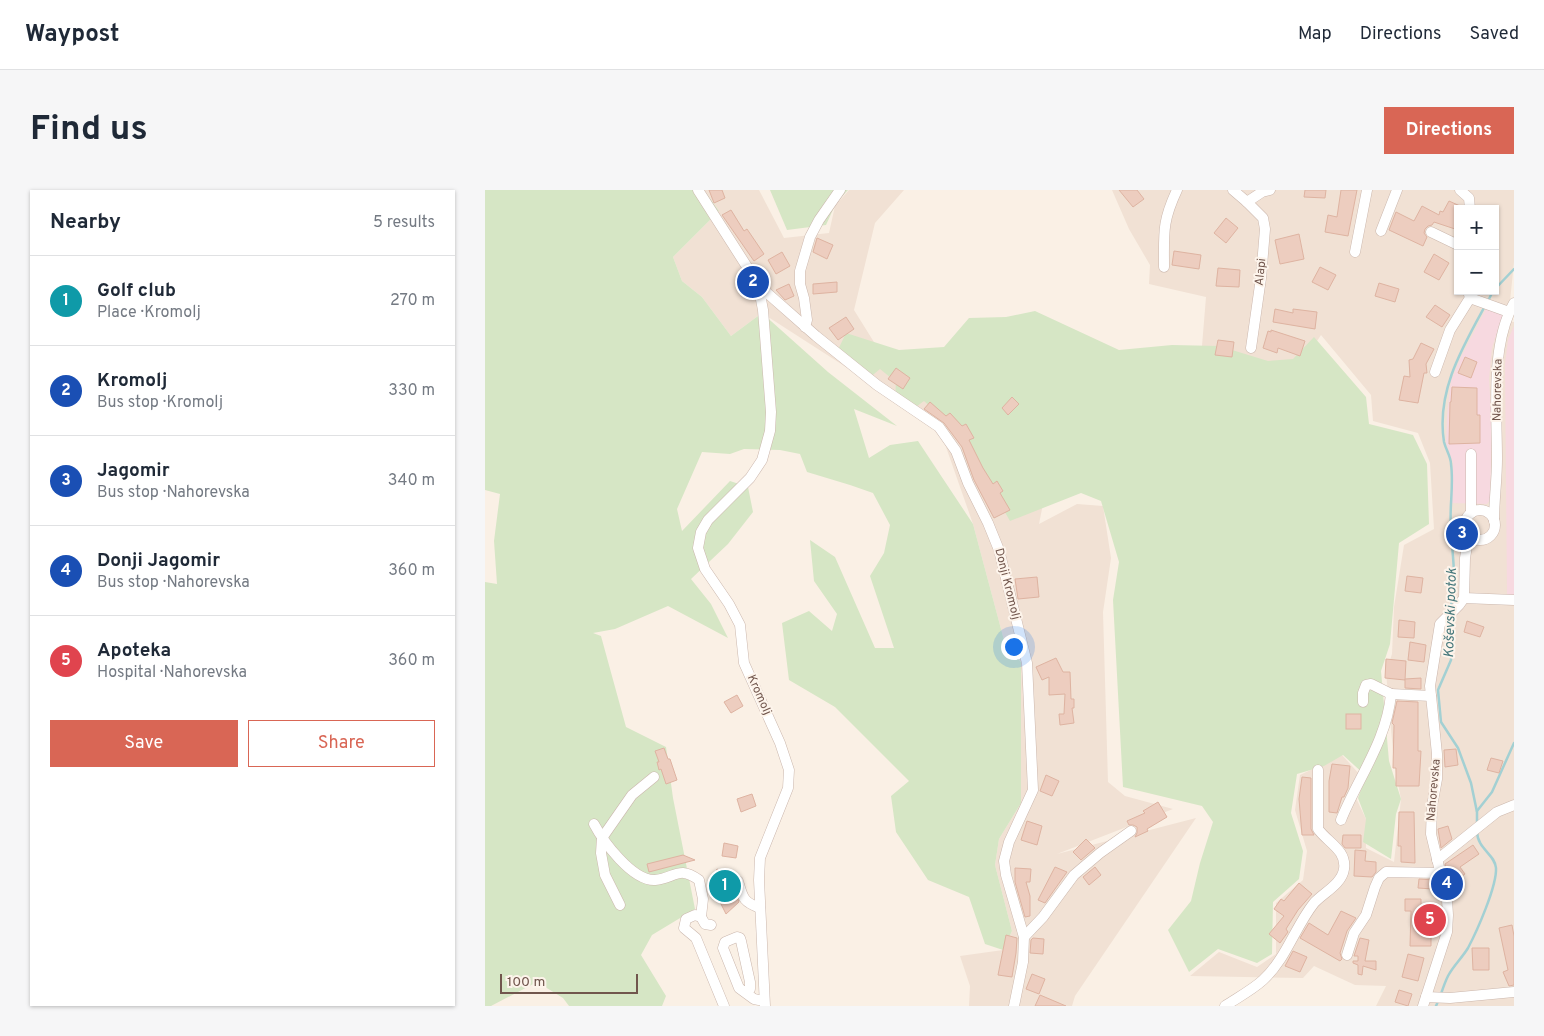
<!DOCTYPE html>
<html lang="en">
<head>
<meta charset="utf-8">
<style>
  body { margin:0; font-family:Overpass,sans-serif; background:#f6f6f7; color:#1f2937 }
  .controls { position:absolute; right:15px; top:15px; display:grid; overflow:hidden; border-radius:0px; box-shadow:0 1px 4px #0004 }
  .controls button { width:45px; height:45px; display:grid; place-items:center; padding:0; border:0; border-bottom:1px solid #e0e1e3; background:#fff; color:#1f2937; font:25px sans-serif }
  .scale { position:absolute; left:15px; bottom:12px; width:138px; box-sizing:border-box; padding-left:5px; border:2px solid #71564d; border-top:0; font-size:14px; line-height:18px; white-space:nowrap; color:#71564d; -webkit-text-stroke:4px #fdf4eb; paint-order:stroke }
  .you { position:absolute; left:528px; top:456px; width:18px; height:18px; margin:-12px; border:4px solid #fff; border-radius:50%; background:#1a73e8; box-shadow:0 0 0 8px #1a73e833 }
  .badge { display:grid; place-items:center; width:32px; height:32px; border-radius:50%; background:#d96655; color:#fff; font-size:16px; font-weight:700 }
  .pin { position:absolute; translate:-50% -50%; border:2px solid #fff; box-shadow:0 1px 5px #0006 }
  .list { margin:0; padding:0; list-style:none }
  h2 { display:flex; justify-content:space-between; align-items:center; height:65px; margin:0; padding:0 20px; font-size:21px }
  h2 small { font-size:16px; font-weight:400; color:#747a83 }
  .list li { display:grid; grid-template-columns:32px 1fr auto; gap:15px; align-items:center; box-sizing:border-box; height:90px; padding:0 20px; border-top:1px solid #e0e1e3 }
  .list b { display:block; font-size:19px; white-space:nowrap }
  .list p { margin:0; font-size:16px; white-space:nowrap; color:#747a83 }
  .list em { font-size:16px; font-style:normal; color:#747a83 }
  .actions { display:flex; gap:10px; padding:15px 20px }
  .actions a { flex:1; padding:11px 0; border:1px solid #d96655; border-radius:0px; text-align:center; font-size:18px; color:#d96655 }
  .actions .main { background:#d96655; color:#fff }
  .map { position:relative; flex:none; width:1029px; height:816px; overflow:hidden; border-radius:0px }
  header { display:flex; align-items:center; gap:30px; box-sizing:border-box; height:70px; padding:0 25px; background:#fff; border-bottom:1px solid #e0e1e3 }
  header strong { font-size:24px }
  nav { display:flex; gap:28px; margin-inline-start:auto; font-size:18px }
  .intro { display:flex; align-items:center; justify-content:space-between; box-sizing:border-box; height:120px; padding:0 30px }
  h1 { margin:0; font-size:35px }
  .button { padding:12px 22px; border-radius:0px; background:#d96655; color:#fff; font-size:18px; font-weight:700 }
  main { display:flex; gap:30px; padding:0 30px }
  aside { flex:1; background:#fff; border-radius:0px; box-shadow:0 1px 4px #0004 }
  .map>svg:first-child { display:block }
</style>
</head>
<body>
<header>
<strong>Waypost</strong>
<nav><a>Map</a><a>Directions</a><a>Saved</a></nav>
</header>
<div class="intro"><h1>Find us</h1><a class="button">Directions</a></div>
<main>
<aside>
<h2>Nearby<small>5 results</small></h2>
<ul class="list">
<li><span class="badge" style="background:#0f9aa8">1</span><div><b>Golf club</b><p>Place · Kromolj</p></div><em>270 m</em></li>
<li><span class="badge" style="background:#1a4fb4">2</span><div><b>Kromolj</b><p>Bus stop · Kromolj</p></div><em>330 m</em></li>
<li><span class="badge" style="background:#1a4fb4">3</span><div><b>Jagomir</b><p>Bus stop · Nahorevska</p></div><em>340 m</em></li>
<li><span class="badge" style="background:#1a4fb4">4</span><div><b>Donji Jagomir</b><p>Bus stop · Nahorevska</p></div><em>360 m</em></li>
<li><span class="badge" style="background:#e0444e">5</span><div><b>Apoteka</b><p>Hospital · Nahorevska</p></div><em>360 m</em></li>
</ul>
<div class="actions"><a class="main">Save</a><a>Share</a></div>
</aside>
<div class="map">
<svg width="1029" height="816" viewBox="0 0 1029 816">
  <rect width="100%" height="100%" fill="#faf0e5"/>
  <g fill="#f1e1d4" fill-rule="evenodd">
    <path d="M219,0H274L299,48L344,43L350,16L364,0H419L390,33L369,120L402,173L579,209L554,334L592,314L618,316L626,368L618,422L623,592L640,606L688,619L572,664L711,628L590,806L587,816H484L485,796L475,766L518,760L527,741L510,675L514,649L536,613V472L520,454L488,334L454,237L277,123L246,146L217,107L197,91L188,67L234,21Z"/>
    <path d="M627,0H1029V72L1023,131L1029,132V816H891L901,796L870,795L829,776L818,788L705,786L734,762L772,777L791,764V713L818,690L822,661L810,620L815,585L857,565L877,587L871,608L881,629V658L909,672L916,609L909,573L901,482L907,464L909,417L919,355L949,339L945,273L933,243L888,231L886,205L836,145L820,169L790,172L716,168L721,107L664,94L665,75L644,39ZM973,19H1010V101H973Z"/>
  </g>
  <g fill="#f7d9e0">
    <path d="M1002,117L1018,124L1007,158L1004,189L1007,238L1005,310L1002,314L967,313L968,273L961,253L962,225L966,190L976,167Z"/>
    <path d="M1029,136V406L1022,405L1020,174L1023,150Z"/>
  </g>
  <g fill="#d6e6c5">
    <path d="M0,0H219L234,21L188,67L197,91L217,107L246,146L277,123L343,182L412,236L369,219L384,268L405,255L433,251L488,334L520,454L536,472V613L514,649L510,675L527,741L518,760L500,754L484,707L443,690L411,642L406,606L424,591L350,517L304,490L297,433L324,421L347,441L352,424L329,391L325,350L350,367L390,458H409L385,386L399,363L405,335L388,303L365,295L322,282L315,264L295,260L259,259L245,264L217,262L192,319L197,341L245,291L263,297L268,322L243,354L206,389L226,414L243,448L183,416L130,439L108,443L116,446L141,537L181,557L188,608L210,719L167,745L156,765L181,806L177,816H84L78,808L52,792L6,816H0V392L12,394L9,351L15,304L0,300Z"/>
    <path d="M285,0H363L351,13L341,35L302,40Z"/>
    <path d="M550,121L634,160L687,155L734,156L783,171L808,169L829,147L881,207L884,234L928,245L942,274L944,334L914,353L905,454L896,481L904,571L916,609L911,624L906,669L878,652L881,629L873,608L881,586L858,565L839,576L812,584L806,623L818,661L814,689L788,712L787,764L772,773L733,759L704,782L683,740L706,711L715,673L728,632L717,616L638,597L628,410L634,372L616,311L596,303L525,331L500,287L481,249L439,211L424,222L410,210L411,192L395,179L383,189L351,164L361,143L414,160L459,157L484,128L521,127Z"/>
  </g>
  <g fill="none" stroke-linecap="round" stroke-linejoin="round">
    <g stroke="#a3d0d3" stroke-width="2.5">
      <path d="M1010,99L1029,79"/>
      <path d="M1003,111L1008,101"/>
      <path d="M965,419C973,393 967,366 966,339C964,318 969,296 966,274C966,267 961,260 959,252C951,202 977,158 1000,116"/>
      <path d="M965,430L967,442L966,470L953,500L956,532L973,558L986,593L992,622V633"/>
      <path d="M992,621L1007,602L1029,553"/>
      <path d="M956,804C958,798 960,792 963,786C968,776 977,768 983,758C992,741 1012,696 1011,678C1010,664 992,659 992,641"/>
      <path d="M951,816L954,809"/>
    </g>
  </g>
  <g fill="#edcdbf" stroke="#deb3a1">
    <path d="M224,0H237L240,8L229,13Z"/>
    <path d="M634,0H652L659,9L648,17Z"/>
    <path d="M820,0H841L840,8L819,7Z"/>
    <path d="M856,0H872L863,46L840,42L843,25L852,27Z"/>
    <path d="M964,11L975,16L973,19V31L970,39L949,32L947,35L943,36L940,39L939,43L942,47L938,56L904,40L911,22L929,31L937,16L954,25L955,21L958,22Z"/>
    <path d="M246,20L259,41L262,39L279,64L269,71L237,25Z"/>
    <path d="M741,28L753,38L741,53L729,43Z"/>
    <path d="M814,44L819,69L795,74L790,50Z"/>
    <path d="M332,48L348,55L342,69L328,62Z"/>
    <path d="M689,61L716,65L714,79L687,75Z"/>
    <path d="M297,62L305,76L291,84L283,70Z"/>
    <path d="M949,64L964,73L954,90L939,82Z"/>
    <path d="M835,77L851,85L843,100L827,92Z"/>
    <path d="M733,78L755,80L754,97L731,96Z"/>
    <path d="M352,92V102L328,104V94Z"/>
    <path d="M894,93L914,99L910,112L890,106Z"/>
    <path d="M304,94L309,106L300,110L291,100Z"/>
    <path d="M950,115L965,125L957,137L941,127Z"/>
    <path d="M790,119L808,123V119L832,122L830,139L788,132Z"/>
    <path d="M361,127L369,139L353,150L344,138Z"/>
    <path d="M786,140L820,151L815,166L793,158L792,163L778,158L783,141L786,142Z"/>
    <path d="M733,150L749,152L747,167L730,165Z"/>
    <path d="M936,153L949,159L941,174L942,183H939L933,213L914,210L919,186L925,187L924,170L928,169Z"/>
    <path d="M980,167L992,172L986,188L973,183Z"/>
    <path d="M411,178L425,188L418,199L403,189Z"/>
    <path d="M967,197L992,198V225H995V253L964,254L965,212H966Z"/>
    <path d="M527,207L534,214L523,225L517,218Z"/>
    <path d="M445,212L461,226L465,223L477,236L481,234L489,248L484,250L498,278L508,294L512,291L518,301L515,303L525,320L509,328L489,290L477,257L459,233L439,219Z"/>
    <path d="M922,386L938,388L936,403L920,401Z"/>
    <path d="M552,387L554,407L533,409L530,389Z"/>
    <path d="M914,430L930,432L929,448L913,447Z"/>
    <path d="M982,431L999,437L995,447L979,442Z"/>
    <path d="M925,452L941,455L939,472L923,470Z"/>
    <path d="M571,468L578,482H585L586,509H589V518H587L589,533L575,535L574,524H579L580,504L564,505V487L557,490L551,477Z"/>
    <path d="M901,469L921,471L920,490L900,488Z"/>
    <path d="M936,488V499L920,498V489Z"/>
    <path d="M252,505L258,516L246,523L239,512Z"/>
    <path d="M912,511L933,512V561H936L934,596H911V578H908L909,535L907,533Z"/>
    <rect x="861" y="524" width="15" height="15"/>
    <path d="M179,558L183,569H185L192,590L181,594L176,579L174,580L172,572H174L170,561Z"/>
    <path d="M971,559L973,575L960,577L959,560Z"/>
    <path d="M1006,568L1018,571L1014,583L1002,580Z"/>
    <path d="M847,574L865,576L863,598L859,607H857L852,623L844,622V591Z"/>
    <path d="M561,585L574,591L567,606L555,601Z"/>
    <path d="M817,587L826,588V639L829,645H817L814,609Z"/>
    <path d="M267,604L271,616L256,622L252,609Z"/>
    <path d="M673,612L682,627L662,639L663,641L650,647L652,643V637L648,635H644L642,631L660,623L658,621Z"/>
    <path d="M914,622H929L930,673L916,672V656H913Z"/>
    <path d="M542,631L557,636L552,655L536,650Z"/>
    <path d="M963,636L967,649L956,658L953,639Z"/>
    <path d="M858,645H876V658H860L857,654Z"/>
    <path d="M601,649L610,658L596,670L588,662Z"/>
    <path d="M239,653L253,656L251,668L237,666Z"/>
    <path d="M988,655L994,664L975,677L980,684L968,692L963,685L960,674Z"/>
    <path d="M870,660L881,661L880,671L891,672V682L887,687L869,686Z"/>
    <path d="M198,665L210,670L164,682L162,674Z"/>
    <path d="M570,677L582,682L560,713L553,710Z"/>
    <path d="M610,677L616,685L604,695L598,687Z"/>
    <path d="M530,678L546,679L545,692H541L545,706V726L540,727L530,692Z"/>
    <path d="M232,679L248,686L246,693L254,712L241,724L231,704L229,689Z"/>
    <path d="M934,689L948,690V699L933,698Z"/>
    <path d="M814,693L827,704L813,720L801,739L803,742L795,753L784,744L799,726L789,719L796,709L799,711Z"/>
    <path d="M920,709H936V725H946V756H925L926,721H920Z"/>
    <path d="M856,721L871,728L862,741L855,763L857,769L855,771L815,748L824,733L843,745Z"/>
    <path d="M1027,735L1029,746V795L1024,796L1018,782L1023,780L1014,738Z"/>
    <path d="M521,745L532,748L531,763L527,787L513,785Z"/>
    <path d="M548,748L559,749L558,764L545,763L546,750Z"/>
    <path d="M875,748L884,750L880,771H891V780L878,776L877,785L873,784V775L868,773V771H873V766H869Z"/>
    <path d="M987,758H1004V780H988Z"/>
    <path d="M808,761L822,767L815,782L800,776Z"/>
    <path d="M923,764L939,768L933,791L917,787Z"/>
    <path d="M547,784L560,789L554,804L541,799Z"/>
    <path d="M914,800L927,804L923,816L910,812Z"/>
    <path d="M555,805L581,816H550Z"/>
  </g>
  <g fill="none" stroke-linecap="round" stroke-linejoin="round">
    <g stroke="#cbb7ad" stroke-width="11">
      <g id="minor">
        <path d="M213,0L273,94L278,120L286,222L285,241L277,270L265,288L223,330L216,342L213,358L220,379L244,414L255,435L259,473L295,553L304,580L303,598L275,668L274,690L280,816"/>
        <path d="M748,0L762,12"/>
        <path d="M975,0L984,8L985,19"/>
        <path d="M896,41L912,0"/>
        <path d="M946,42L973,55"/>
        <path d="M870,62L882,0"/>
        <path d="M679,77C679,43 677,32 692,0"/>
        <path d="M273,95L331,146L392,195L454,237L471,261L483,293L503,333L514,360L542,473L548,600L524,652L519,671L521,685L539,747L538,772L529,816"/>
        <path d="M985,108L1024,122"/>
        <path d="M320,137L322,130L319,108L315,94V81L325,47L334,30L355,0"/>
        <path d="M766,158L776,88L780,39L778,28L762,12L777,2L785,0"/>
        <path d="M950,182L965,140L985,108L983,101"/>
        <path d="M986,264V323"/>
        <circle cx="995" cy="335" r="15"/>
        <path d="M1009,331C1009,310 1012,290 1012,269C1012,221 1005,155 1029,113"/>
        <path d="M979,408L1029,410"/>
        <path d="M878,512V503L881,495L886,494L906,504"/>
        <path d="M856,630C873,588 902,550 906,504L946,506"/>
        <path d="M109,634C118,651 147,691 170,690C190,688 194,675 214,690L218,709L216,727"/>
        <path d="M952,670L1012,622L1029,615"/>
        <path d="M253,691C258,708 258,712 275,718"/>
        <path d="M135,715L120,685L116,663L117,648L147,605L169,587"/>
        <path d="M226,735L220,734L216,727L210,725L201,729L199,738L211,748L239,816"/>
        <path d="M539,747L558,727L589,685L615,663L646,641"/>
        <path d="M862,765L869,743L881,725L890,697L894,688L901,682L955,683"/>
        <path d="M261,803L265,799V792L256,751L255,748L252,747L240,752L238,758L254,798L269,809L279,811"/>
        <path d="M941,807L965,808L1029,802"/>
        <path d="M740,816C752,808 767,800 778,790C801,769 810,737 829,713C838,703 857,694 859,679C862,660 842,652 833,639V580"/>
        <path d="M938,816L962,742L963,725L962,710L946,644L947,616L952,589V564L945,496L955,434L974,415L979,408L980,368L983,350L981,340"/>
      </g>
    </g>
    <use href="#minor" stroke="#fff" stroke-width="10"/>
  </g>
  <g text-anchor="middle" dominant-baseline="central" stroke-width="4" stroke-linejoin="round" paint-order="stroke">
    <g font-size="12" fill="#71564d" stroke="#fdf4eb">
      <text transform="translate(776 82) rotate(-84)">Alapi</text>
      <text transform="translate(1013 200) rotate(-89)">Nahorevska</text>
      <text transform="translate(522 394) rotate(76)">Donji Kromolj</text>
      <text transform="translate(274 505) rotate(66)">Kromolj</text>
      <text transform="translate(949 600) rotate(-85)">Nahorevska</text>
    </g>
    <g font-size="14" font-style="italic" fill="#45777b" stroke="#fdf4eb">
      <text transform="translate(966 423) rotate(-88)">Koševski potok</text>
    </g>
  </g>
</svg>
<div class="controls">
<button>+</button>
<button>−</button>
</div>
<div class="scale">100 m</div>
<div class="you"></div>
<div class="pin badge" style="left:240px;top:696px;background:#0f9aa8">1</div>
<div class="pin badge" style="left:268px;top:92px;background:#1a4fb4">2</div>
<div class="pin badge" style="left:977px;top:344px;background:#1a4fb4">3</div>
<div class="pin badge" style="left:962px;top:694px;background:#1a4fb4">4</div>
<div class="pin badge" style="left:945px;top:730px;background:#e0444e">5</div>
</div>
</main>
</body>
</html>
